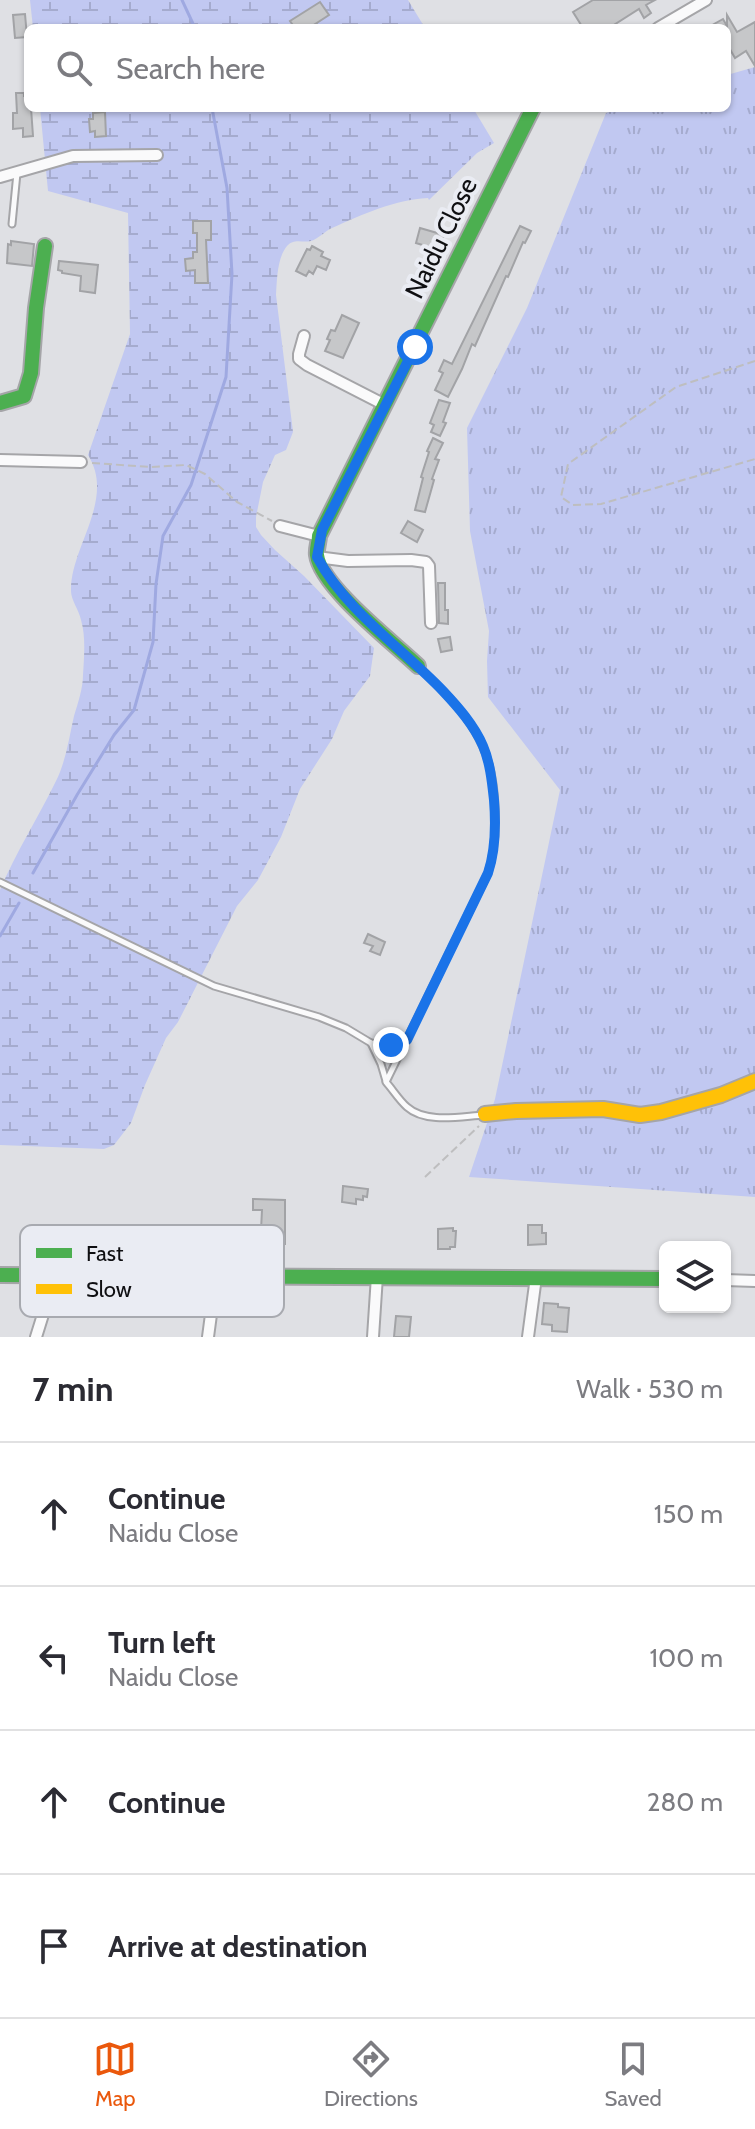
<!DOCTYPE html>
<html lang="en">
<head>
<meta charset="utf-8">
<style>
  body { margin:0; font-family:Cabin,sans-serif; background:#f7f7f7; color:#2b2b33 }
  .controls { position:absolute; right:24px; bottom:24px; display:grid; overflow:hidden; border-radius:12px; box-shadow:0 2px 6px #0004 }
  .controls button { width:72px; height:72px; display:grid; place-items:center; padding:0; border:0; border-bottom:2px solid #e1e1e2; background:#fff; color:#2b2b33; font:40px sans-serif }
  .stop { position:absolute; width:24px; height:24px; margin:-18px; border:6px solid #1a73e8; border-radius:50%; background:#fff }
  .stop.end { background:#1a73e8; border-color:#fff; box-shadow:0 2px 8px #0008 }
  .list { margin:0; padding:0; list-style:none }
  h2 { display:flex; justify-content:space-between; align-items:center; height:104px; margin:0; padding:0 32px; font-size:34px }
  h2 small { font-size:26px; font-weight:400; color:#7c7c81 }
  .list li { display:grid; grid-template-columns:52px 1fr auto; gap:24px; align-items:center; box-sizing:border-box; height:144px; padding:0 32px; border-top:2px solid #e1e1e2 }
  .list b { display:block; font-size:30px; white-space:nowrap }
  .list p { margin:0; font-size:26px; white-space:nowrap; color:#7c7c81 }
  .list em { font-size:26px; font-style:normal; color:#7c7c81 }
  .icon { flex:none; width:44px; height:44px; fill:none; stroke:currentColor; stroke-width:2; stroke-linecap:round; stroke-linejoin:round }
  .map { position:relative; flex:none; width:755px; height:1337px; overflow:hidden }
  .search { position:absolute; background:#fff; box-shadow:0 2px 6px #0004; left:24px; right:24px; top:24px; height:88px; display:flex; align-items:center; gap:20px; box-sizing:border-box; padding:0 28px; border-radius:12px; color:#7c7c81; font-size:30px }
  .sheet { height:680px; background:#fff }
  nav { display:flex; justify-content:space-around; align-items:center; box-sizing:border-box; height:112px; border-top:2px solid #e1e1e2; background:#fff; font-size:22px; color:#7c7c81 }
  nav a { display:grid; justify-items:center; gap:4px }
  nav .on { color:#ea580c }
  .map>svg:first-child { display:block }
</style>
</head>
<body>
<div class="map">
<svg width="755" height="1337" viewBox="0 0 755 1337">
  <defs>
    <pattern id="grass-tufts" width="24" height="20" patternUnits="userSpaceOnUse" patternTransform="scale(2)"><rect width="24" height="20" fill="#c1c8f1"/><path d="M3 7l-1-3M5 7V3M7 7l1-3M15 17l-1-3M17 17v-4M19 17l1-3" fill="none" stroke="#a5abce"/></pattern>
    <pattern id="wetland-marsh" width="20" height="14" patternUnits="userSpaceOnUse" patternTransform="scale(2)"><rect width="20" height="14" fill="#c1c8f1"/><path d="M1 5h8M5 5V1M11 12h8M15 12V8" fill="none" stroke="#a5abce"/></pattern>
  </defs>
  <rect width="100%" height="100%" fill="#dfe0e4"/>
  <path fill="url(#grass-tufts)" d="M755,67V1197L469,1177L495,1099L560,790L488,697L487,661L489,631L470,531L467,428L527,308L606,113L621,108H727V75Z"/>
  <g fill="url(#wetland-marsh)">
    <path d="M30,0H408L425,28H33Z"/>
    <path d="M40,108H473L494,143L477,153L429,200L428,198C394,200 363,214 332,228C325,231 318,239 311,241C302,243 294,238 287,246C277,258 277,280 276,295L293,432L286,450L275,455L263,482L256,517V527L261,535L275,550L304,576L374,648L370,676L344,711L332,739L300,789L281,837L258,880L237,906L178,1022L166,1038L145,1085L131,1123L114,1145L104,1149L0,1145V890C16,852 38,818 56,781C66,761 69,738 74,716C78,703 83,688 83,675C84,657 86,637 81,620C79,610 71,600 71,591C70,547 116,500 88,455L130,334L128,213L48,191Z"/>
  </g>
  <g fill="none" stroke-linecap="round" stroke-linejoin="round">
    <g stroke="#9fa9e1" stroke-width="3">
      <path d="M182,0L195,28"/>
      <path d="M33,873L77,795L114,735L134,710L153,642L156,584L163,536L191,485L226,377L232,274L227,188L212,108"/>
      <path d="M0,936L19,903"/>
    </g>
  </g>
  <g fill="#c6c7c9" stroke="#a2a3a6" stroke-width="2">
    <path d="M593,0H655L646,5L651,13L644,18L639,9L609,28H583L573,12Z"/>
    <path d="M320,2L329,15L309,28H295L290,21Z"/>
    <path d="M25,14L27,37L15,38L13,15Z"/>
    <path d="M727,15L737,32L755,22V66L746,51L735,58L727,44V28H707L723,19L727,26Z"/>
    <path d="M16,93H24V96H28V108H31L33,136L23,137V128L13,129V113H17Z"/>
    <path d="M105,112L106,136L95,137V131L90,132L89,119H93V113Z"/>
    <path d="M193,221H211V240H206L208,283H195V270L186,271L185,259L193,258V252H197V233H193Z"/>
    <path d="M520,226L531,231L525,243L523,242L508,277L506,276L475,346L472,344L462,369L448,397L435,390L443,373L439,371L444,360L452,364Z"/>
    <path d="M420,228L444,235L439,250L416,243Z"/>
    <path d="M11,241L34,244L32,266L7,263L8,244L11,245Z"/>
    <path d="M312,246L323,252L321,256L330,260L326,270L317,266L313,274L309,271L306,276L296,271L307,249L310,250Z"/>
    <path d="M59,261L98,265L95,293L80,291L81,276L62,273V271L58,270Z"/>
    <path d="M342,315L359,323L343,358L325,351L330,340L327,339L331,330L335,331Z"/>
    <path d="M439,400L450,403L443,422L446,423L440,436L431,432L434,425L430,423Z"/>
    <path d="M433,438L443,443L435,459L439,460L432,479L434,480L425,512L415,510L423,478L421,477L429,452L427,451Z"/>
    <path d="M408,521L423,530L417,542L401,533Z"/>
    <path d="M438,583H445V610H448V624L439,623Z"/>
    <path d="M450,637L452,650L441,652L438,639Z"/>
    <path d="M368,934L385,942L380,955L370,951L373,946L364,943Z"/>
    <path d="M343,1186L368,1189L367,1197L363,1196V1200L356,1199V1204L342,1202Z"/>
    <path d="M253,1199L285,1200V1244L249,1243V1230H261L262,1210H253Z"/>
    <path d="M528,1225H542V1233H546V1244L528,1245Z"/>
    <path d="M453,1228V1231H456L455,1247H450V1249H438V1229Z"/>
    <path d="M544,1303L558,1304V1307L569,1308L567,1332L552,1331V1325L542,1324Z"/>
    <path d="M396,1316L411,1317L409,1337H394Z"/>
  </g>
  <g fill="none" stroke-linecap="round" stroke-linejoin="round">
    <g stroke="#a5a5a8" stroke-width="9">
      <g id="lane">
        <path d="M12,224L17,173"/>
        <path d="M420,668C443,691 469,715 482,745C498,778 499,839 488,873L386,1082C393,1090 399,1100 407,1107C426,1124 462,1116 484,1115"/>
        <path d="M0,882L214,986L319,1017L346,1028L371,1043L391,1045L406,1040"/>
        <path d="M371,1043L381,1064L386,1081"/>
      </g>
    </g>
    <g stroke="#a5a5a8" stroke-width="14">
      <g id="street">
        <path d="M658,28L706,0"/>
        <path d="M0,177L73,156L157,155"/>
        <path d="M304,336L299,354V359L307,365L385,405"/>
        <path d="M0,460L81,462"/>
        <path d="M280,526L319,536"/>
        <path d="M317,557L348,561L411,560L426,562L429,566L431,623"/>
        <path d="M725,1280L755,1281"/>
        <path d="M36,1337L55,1276"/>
        <path d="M208,1337L216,1277"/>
        <path d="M373,1337L377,1276"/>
        <path d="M528,1337L536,1277"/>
      </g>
    </g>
    <g stroke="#a5a5a8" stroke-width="18">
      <g id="fast">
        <path d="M0,403L24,396L31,373L36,308L45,246"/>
        <path d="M418,666C394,643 321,587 317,555C316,549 319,542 319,536L533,108"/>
        <path d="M0,1275L665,1279"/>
      </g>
    </g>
    <g stroke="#a5a5a8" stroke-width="18">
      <path id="slow" d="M485,1114L516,1111L603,1109L640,1115L661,1112L721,1095L755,1081"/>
    </g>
    <g stroke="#bebebf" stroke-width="2" stroke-dasharray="8 4" stroke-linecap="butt">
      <path d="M755,361L676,387L568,464L561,497L573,505L601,504L755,459"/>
      <path d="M92,463L151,467L186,465L205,474L237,502L272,521"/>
      <path d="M425,1177L479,1126"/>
    </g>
    <use href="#lane" stroke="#fafafb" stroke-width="5"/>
    <use href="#street" stroke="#fafafb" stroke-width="10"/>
    <use href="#fast" stroke="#4caf50" stroke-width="14"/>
    <use href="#slow" stroke="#ffc107" stroke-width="14"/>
  </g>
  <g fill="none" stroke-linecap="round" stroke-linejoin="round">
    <path stroke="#1a73e8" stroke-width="10" d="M391,1045L407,1040L488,873C496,849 496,825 494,800C492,782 490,762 483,746C474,725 458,707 443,691C401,647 347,612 317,557L322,530L415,347"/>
  </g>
  <g text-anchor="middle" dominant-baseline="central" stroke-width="8" stroke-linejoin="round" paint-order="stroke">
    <g font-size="26" fill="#0f0f12" stroke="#eaecf3">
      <text transform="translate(441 238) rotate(-64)">Naidu Close</text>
    </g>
  </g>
  <rect x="20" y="1225" width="264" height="92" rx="12" fill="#eaecf3" stroke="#a8aab0" stroke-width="2"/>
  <rect x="36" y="1248" width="36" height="10" fill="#4caf50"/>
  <rect x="36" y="1284" width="36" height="10" fill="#ffc107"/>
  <g font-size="22" fill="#0f0f12">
    <text x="86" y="1261">Fast</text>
    <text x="86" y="1297">Slow</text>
  </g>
</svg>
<div class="controls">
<button><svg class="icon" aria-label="layers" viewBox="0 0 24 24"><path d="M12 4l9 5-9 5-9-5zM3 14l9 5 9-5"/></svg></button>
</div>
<div class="stop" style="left:415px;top:347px"></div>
<div class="stop end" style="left:391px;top:1045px"></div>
<div class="search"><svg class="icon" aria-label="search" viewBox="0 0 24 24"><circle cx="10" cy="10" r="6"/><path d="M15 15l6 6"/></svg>Search here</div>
</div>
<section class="sheet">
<h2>7 min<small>Walk · 530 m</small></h2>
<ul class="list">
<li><svg class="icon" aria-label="ahead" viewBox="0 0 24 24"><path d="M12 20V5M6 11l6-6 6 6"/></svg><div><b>Continue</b><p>Naidu Close</p></div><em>150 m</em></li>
<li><svg class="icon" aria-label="left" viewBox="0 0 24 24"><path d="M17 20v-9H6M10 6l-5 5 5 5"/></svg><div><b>Turn left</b><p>Naidu Close</p></div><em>100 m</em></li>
<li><svg class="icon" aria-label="ahead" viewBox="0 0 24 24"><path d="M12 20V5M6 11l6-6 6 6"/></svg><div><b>Continue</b></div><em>280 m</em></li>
<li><svg class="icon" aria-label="arrive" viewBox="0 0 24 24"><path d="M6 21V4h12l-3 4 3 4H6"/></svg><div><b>Arrive at destination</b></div></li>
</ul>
</section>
<nav>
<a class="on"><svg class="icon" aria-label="map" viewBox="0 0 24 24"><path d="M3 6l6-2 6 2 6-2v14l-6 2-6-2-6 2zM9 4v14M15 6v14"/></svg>Map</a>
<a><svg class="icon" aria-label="directions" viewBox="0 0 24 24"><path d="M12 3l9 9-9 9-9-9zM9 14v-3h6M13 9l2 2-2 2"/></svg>Directions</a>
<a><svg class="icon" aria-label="saved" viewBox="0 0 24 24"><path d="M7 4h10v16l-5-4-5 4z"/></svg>Saved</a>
</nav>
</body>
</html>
